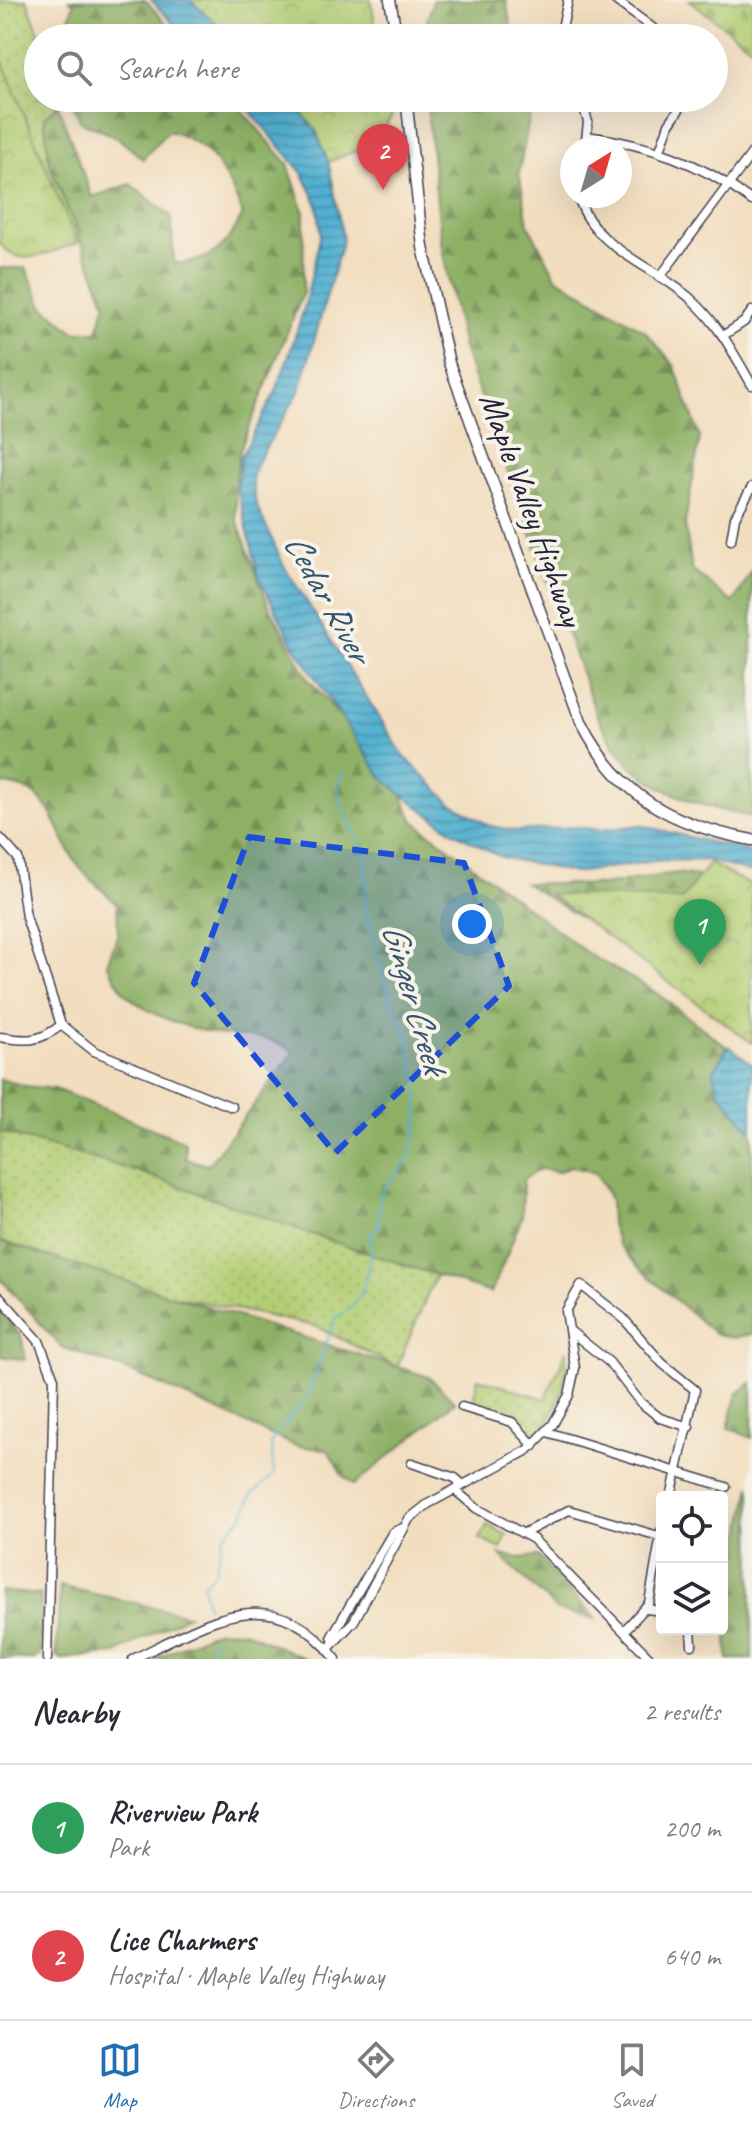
<!DOCTYPE html>
<html lang="en">
<head>
<meta charset="utf-8">
<style>
  body { margin:0; font-family:Caveat,sans-serif; background:#f7f7f7; color:#2b2b33 }
  .controls { position:absolute; right:24px; bottom:24px; display:grid; overflow:hidden; border-radius:8px; box-shadow:0 8px 32px #0002 }
  .controls button { width:72px; height:72px; display:grid; place-items:center; padding:0; border:0; border-bottom:2px solid #e1e1e2; background:#fff; color:#2b2b33; font:40px sans-serif }
  .compass { position:absolute; left:560px; top:136px; width:72px; height:72px; border-radius:50%; background:#fff; box-shadow:0 8px 32px #0002; rotate:37deg }
  .you { position:absolute; left:472px; top:924px; width:28px; height:28px; margin:-20px; border:6px solid #fff; border-radius:50%; background:#1a73e8; box-shadow:0 0 0 12px #1a73e833 }
  .badge { display:grid; place-items:center; width:52px; height:52px; border-radius:50%; background:#1f6fb2; color:#fff; font-size:26px; font-weight:700 }
  .pin { position:absolute; translate:-50% -66px; filter:drop-shadow(0 2px 4px #0008) }
  .pin::after { content:''; position:absolute; top:42px; width:28px; height:24px; background:inherit; clip-path:polygon(0 0,100% 0,50% 100%) }
  .list { margin:0; padding:0; list-style:none }
  h2 { display:flex; justify-content:space-between; align-items:center; height:104px; margin:0; padding:0 32px; font-size:34px }
  h2 small { font-size:26px; font-weight:400; color:#7c7c81 }
  .list li { display:grid; grid-template-columns:52px 1fr auto; gap:24px; align-items:center; box-sizing:border-box; height:128px; padding:0 32px; border-top:2px solid #e1e1e2 }
  .list b { display:block; font-size:30px; white-space:nowrap }
  .list p { margin:0; font-size:26px; white-space:nowrap; color:#7c7c81 }
  .list em { font-size:26px; font-style:normal; color:#7c7c81 }
  .icon { flex:none; width:44px; height:44px; fill:none; stroke:currentColor; stroke-width:2; stroke-linecap:round; stroke-linejoin:round }
  .map { position:relative; flex:none; width:752px; height:1659px; overflow:hidden }
  .search { position:absolute; background:#fff; box-shadow:0 8px 32px #0002; left:24px; right:24px; top:24px; height:88px; display:flex; align-items:center; gap:20px; box-sizing:border-box; padding:0 28px; border-radius:44px; color:#7c7c81; font-size:30px }
  .sheet { height:360px; background:#fff }
  nav { display:flex; justify-content:space-around; align-items:center; box-sizing:border-box; height:112px; border-top:2px solid #e1e1e2; background:#fff; font-size:22px; color:#7c7c81 }
  nav a { display:grid; justify-items:center; gap:4px }
  nav .on { color:#1f6fb2 }
  .map>svg:first-child { display:block }
</style>
</head>
<body>
<div class="map">
<svg width="752" height="1659" viewBox="0 0 752 1659">
  <defs>
    <pattern id="grass-dots" width="8" height="8" patternUnits="userSpaceOnUse" patternTransform="scale(2)"><rect width="8" height="8" fill="#b2cd73"/><path d="M2 2h.1M6 6h.1" fill="none" stroke="#99b064" stroke-width="1.8" stroke-linecap="round"/></pattern>
    <pattern id="forest-firs" width="22" height="20" patternUnits="userSpaceOnUse" patternTransform="scale(2)"><rect width="22" height="20" fill="#8db065"/><path d="M5 1l3.5 6h-7zM16 11l3.5 6h-7z" fill="#738f54"/></pattern>
    <pattern id="cemetery-stones" width="16" height="16" patternUnits="userSpaceOnUse" patternTransform="scale(2)"><rect width="16" height="16" fill="#b2cd73"/><path d="M2 7V4a2 2 0 0 1 4 0v3zM10 15v-3a2 2 0 0 1 4 0v3z" fill="#99b064"/></pattern>
    <pattern id="park-crowns" width="20" height="18" patternUnits="userSpaceOnUse" patternTransform="scale(2)"><rect width="20" height="18" fill="#b2cd73"/><path d="M2 6a3 3 0 1 1 6 0M12 15a3 3 0 1 1 6 0" fill="none" stroke="#99b064"/></pattern>
    <pattern id="water-rules" width="6" height="5" patternUnits="userSpaceOnUse" patternTransform="scale(2)"><rect width="6" height="5" fill="#52b0d1"/><path d="M0 2.5h6" fill="none" stroke="#448fab"/></pattern>
  </defs>
  <rect width="100%" height="100%" fill="#f7f3e8"/>
  <filter id="ink" filterUnits="userSpaceOnUse"><feTurbulence type="fractalNoise" baseFrequency=".0125" numOctaves="2"/><feDisplacementMap in="SourceGraphic" scale="16" xChannelSelector="R" yChannelSelector="G"/><feConvolveMatrix kernelMatrix="1 2 1 2 8 2 1 2 1" color-interpolation-filters="sRGB"/></filter>
  <filter id="wash" filterUnits="userSpaceOnUse"><feTurbulence type="fractalNoise" baseFrequency=".006" numOctaves="4" result="noise"/><feDisplacementMap in="SourceGraphic" scale="32" xChannelSelector="R" yChannelSelector="G"/><feGaussianBlur stdDeviation="1.8" result="paint"/><feColorMatrix in="noise" values="0 0 0 0 0 0 0 0 0 0 0 0 0 0 0 0 0 1.4 0 .05"/><feComposite in="paint" operator="in"/></filter>
  <g filter="url(#wash)">
    <rect width="100%" height="100%" fill="#f2ddbe"/>
    <g fill="url(#grass-dots)" stroke="#6a7857" stroke-width="2">
      <path d="M0,0H27L41,38H38V98L65,99L44,118L50,165L80,240L77,243L0,56Z"/>
      <path d="M0,1132C149,1167 290,1228 436,1275L397,1367L315,1326L169,1295L0,1241Z"/>
      <path d="M567,1350C568,1380 559,1413 536,1434L512,1418L472,1406L478,1378L545,1399Z"/>
    </g>
    <g fill="url(#forest-firs)" stroke="#586950" stroke-width="2">
      <path d="M70,0H145L180,38H54L70,16L74,3Z"/>
      <path d="M433,0H506L513,38H422Z"/>
      <path d="M70,98H231L288,164L304,213L303,293L240,450L235,484L236,518L268,604L309,680L394,779L414,821L591,956L651,989L727,1047L713,1072L719,1092L752,1132V1334L733,1338L714,1333L640,1269L618,1244L611,1224L610,1199L596,1173L570,1166L558,1172L540,1169L523,1180L522,1217L491,1293L328,1240L140,1172L0,1132V1079L25,1086L55,1089L185,1142L186,1159L208,1165L294,1052C261,1031 250,1040 217,1034C189,1029 148,1015 127,995C119,987 113,974 107,964L118,933L117,904C105,892 91,881 80,868C55,838 57,788 3,784L0,789V268H26L43,306L75,332L97,331L106,303L50,165L44,118L58,105L92,197L130,184L171,216L174,263C210,264 229,245 243,214C227,176 211,141 168,131L143,159L118,138L80,121Z"/>
      <path d="M426,98H529L532,104L519,172L528,224L556,277L645,331L674,365L700,437L685,523L692,570L733,603L752,571V817C708,809 661,795 628,763C615,751 606,731 597,716L463,348L442,249Z"/>
      <path d="M676,873L712,878L661,968L525,883L602,885Z"/>
      <path d="M0,1241L429,1377L455,1402L354,1485L343,1476L328,1450L296,1446L132,1372L61,1347L0,1278Z"/>
      <path d="M0,1310L21,1336L26,1360L0,1356Z"/>
      <path d="M752,1382V1438L728,1428L737,1394Z"/>
      <path d="M751,1485L752,1659H728L726,1614Z"/>
      <path d="M500,1555L519,1558L538,1556L596,1619L557,1610Z"/>
      <path d="M60,1586L188,1615L115,1653L61,1659L56,1655Z"/>
      <path d="M0,1591L41,1595L40,1655L34,1659L0,1658Z"/>
      <path d="M217,1630L244,1631L306,1659H155Z"/>
    </g>
    <path fill="url(#cemetery-stones)" stroke="#6a7857" stroke-width="2" d="M689,0H752V48Z"/>
    <g fill="url(#park-crowns)" stroke="#6a7857" stroke-width="2">
      <path d="M190,0H371L377,38H231Z"/>
      <path d="M0,56L77,243C53,251 17,271 0,243Z"/>
      <path d="M290,98H388L392,116L373,144L328,162L316,131Z"/>
      <path d="M709,863L752,886V1043L549,894L682,900Z"/>
    </g>
    <path fill="#b2cd73" stroke="#6a7857" stroke-width="2" d="M487,1525L507,1535L501,1549L480,1539Z"/>
    <g fill="url(#water-rules)" stroke="#3a6986" stroke-width="2">
      <path d="M151,0H190L231,38H187Z"/>
      <path d="M239,98H290L316,131L329,164L343,239L300,390L255,466L252,480L256,504L283,564L403,755L450,802L490,826L517,831L577,827L602,830L640,825L752,852V873L706,860L655,861L575,873L501,857L452,831L400,793L381,776L339,714L293,644L259,577L237,488L241,457L275,393L288,358L304,308L321,233L317,203L303,174Z"/>
      <path d="M729,1046L752,1064V1132L719,1092L713,1072Z"/>
    </g>
    <g fill="none" stroke-linecap="round" stroke-linejoin="round">
      <g stroke="#52b0d1" stroke-width="2">
        <path d="M207,1606L203,1585L215,1572L223,1537L243,1516L252,1495L274,1474L271,1442L307,1397L336,1317C359,1306 365,1290 368,1266C370,1252 375,1249 369,1236L378,1228L381,1193L410,1157L418,1122V1088L406,1030L387,990L366,912L365,855L342,805L338,785L344,772"/>
        <path d="M192,1659L210,1652L213,1638"/>
      </g>
    </g>
  </g>
  <g filter="url(#ink)">
    <g fill="none" stroke-linecap="round" stroke-linejoin="round">
      <g stroke="#413e4f" stroke-width="11">
        <g id="minor">
          <path d="M615,0L666,38"/>
          <path d="M560,38L568,0"/>
          <path d="M581,98L588,122L585,148"/>
          <path d="M587,136C650,145 700,162 752,201"/>
          <path d="M660,150L669,124L687,98"/>
          <path d="M578,196C593,249 653,265 691,299C719,324 734,354 752,385"/>
          <path d="M660,277L752,153"/>
          <path d="M724,335L744,322L752,311"/>
          <path d="M731,540L735,517L752,487"/>
          <path d="M0,838L18,858L26,917L61,1025L94,1051L232,1107"/>
          <path d="M0,1037C26,1041 39,1043 61,1025"/>
          <path d="M0,1297L39,1341L54,1379L47,1659"/>
          <path d="M570,1331L609,1362L640,1402L660,1418L689,1427"/>
          <path d="M462,1407L512,1422L534,1446"/>
          <path d="M547,1432L726,1487"/>
          <path d="M412,1463L455,1478L463,1485"/>
          <path d="M455,1490L476,1508L533,1539L651,1659"/>
          <path d="M526,1532L569,1510L662,1537"/>
          <path d="M646,1609L662,1611"/>
          <path d="M691,1629L692,1645"/>
          <path d="M624,1631L649,1603L662,1529"/>
          <path d="M334,1642L332,1636L393,1532L403,1528"/>
          <path d="M328,1649L354,1621L409,1519L428,1504L528,1450L553,1424L569,1395L575,1368L566,1311L581,1285L623,1318L662,1363L695,1390L671,1497"/>
          <path d="M133,1659C208,1623 270,1576 336,1659"/>
        </g>
      </g>
      <g stroke="#413e4f" stroke-width="13">
        <g id="major">
          <path d="M390,0L397,38"/>
          <path d="M406,98L423,247L449,363L581,722C619,797 672,825 752,840"/>
        </g>
      </g>
      <use href="#minor" stroke="#fff" stroke-width="8"/>
      <use href="#major" stroke="#fff" stroke-width="10"/>
    </g>
  </g>
  <path fill="#1d4ed8" fill-opacity="0.2" stroke="#1d4ed8" stroke-width="6" stroke-dasharray="16 10" stroke-linejoin="round" d="M249,837L464,863L509,986L335,1153L194,983Z"/>
  <g text-anchor="middle" dominant-baseline="central" stroke-width="8" stroke-linejoin="round" paint-order="stroke">
    <g font-size="34" fill="#22223b" stroke="#f7f3e8">
      <text transform="translate(532 509) rotate(70)">Maple Valley Highway</text>
    </g>
    <g font-size="36" font-style="italic" fill="#335470" stroke="#f7f3e8">
      <text transform="translate(328 597) rotate(61)">Cedar River</text>
      <text transform="translate(415 998) rotate(74)">Ginger Creek</text>
    </g>
  </g>
</svg>
<div class="controls">
<button><svg class="icon" aria-label="locate" viewBox="0 0 24 24"><circle cx="12" cy="12" r="6"/><path d="M12 2v4M12 18v4M2 12h4M18 12h4"/></svg></button>
<button><svg class="icon" aria-label="layers" viewBox="0 0 24 24"><path d="M12 4l9 5-9 5-9-5zM3 14l9 5 9-5"/></svg></button>
</div>
<svg class="compass" viewBox="-18 -18 36 36"><path d="M0-13l5 13h-10z" fill="#e53935"/><path d="M0 13l5-13h-10z" fill="#7c7c81"/></svg>
<div class="you"></div>
<div class="pin badge" style="left:700px;top:965px;background:#2e9e5b">1</div>
<div class="pin badge" style="left:383px;top:190px;background:#e0444e">2</div>
<div class="search"><svg class="icon" aria-label="search" viewBox="0 0 24 24"><circle cx="10" cy="10" r="6"/><path d="M15 15l6 6"/></svg>Search here</div>
</div>
<section class="sheet">
<h2>Nearby<small>2 results</small></h2>
<ul class="list">
<li><span class="badge" style="background:#2e9e5b">1</span><div><b>Riverview Park</b><p>Park</p></div><em>200 m</em></li>
<li><span class="badge" style="background:#e0444e">2</span><div><b>Lice Charmers</b><p>Hospital · Maple Valley Highway</p></div><em>640 m</em></li>
</ul>
</section>
<nav>
<a class="on"><svg class="icon" aria-label="map" viewBox="0 0 24 24"><path d="M3 6l6-2 6 2 6-2v14l-6 2-6-2-6 2zM9 4v14M15 6v14"/></svg>Map</a>
<a><svg class="icon" aria-label="directions" viewBox="0 0 24 24"><path d="M12 3l9 9-9 9-9-9zM9 14v-3h6M13 9l2 2-2 2"/></svg>Directions</a>
<a><svg class="icon" aria-label="saved" viewBox="0 0 24 24"><path d="M7 4h10v16l-5-4-5 4z"/></svg>Saved</a>
</nav>
</body>
</html>
